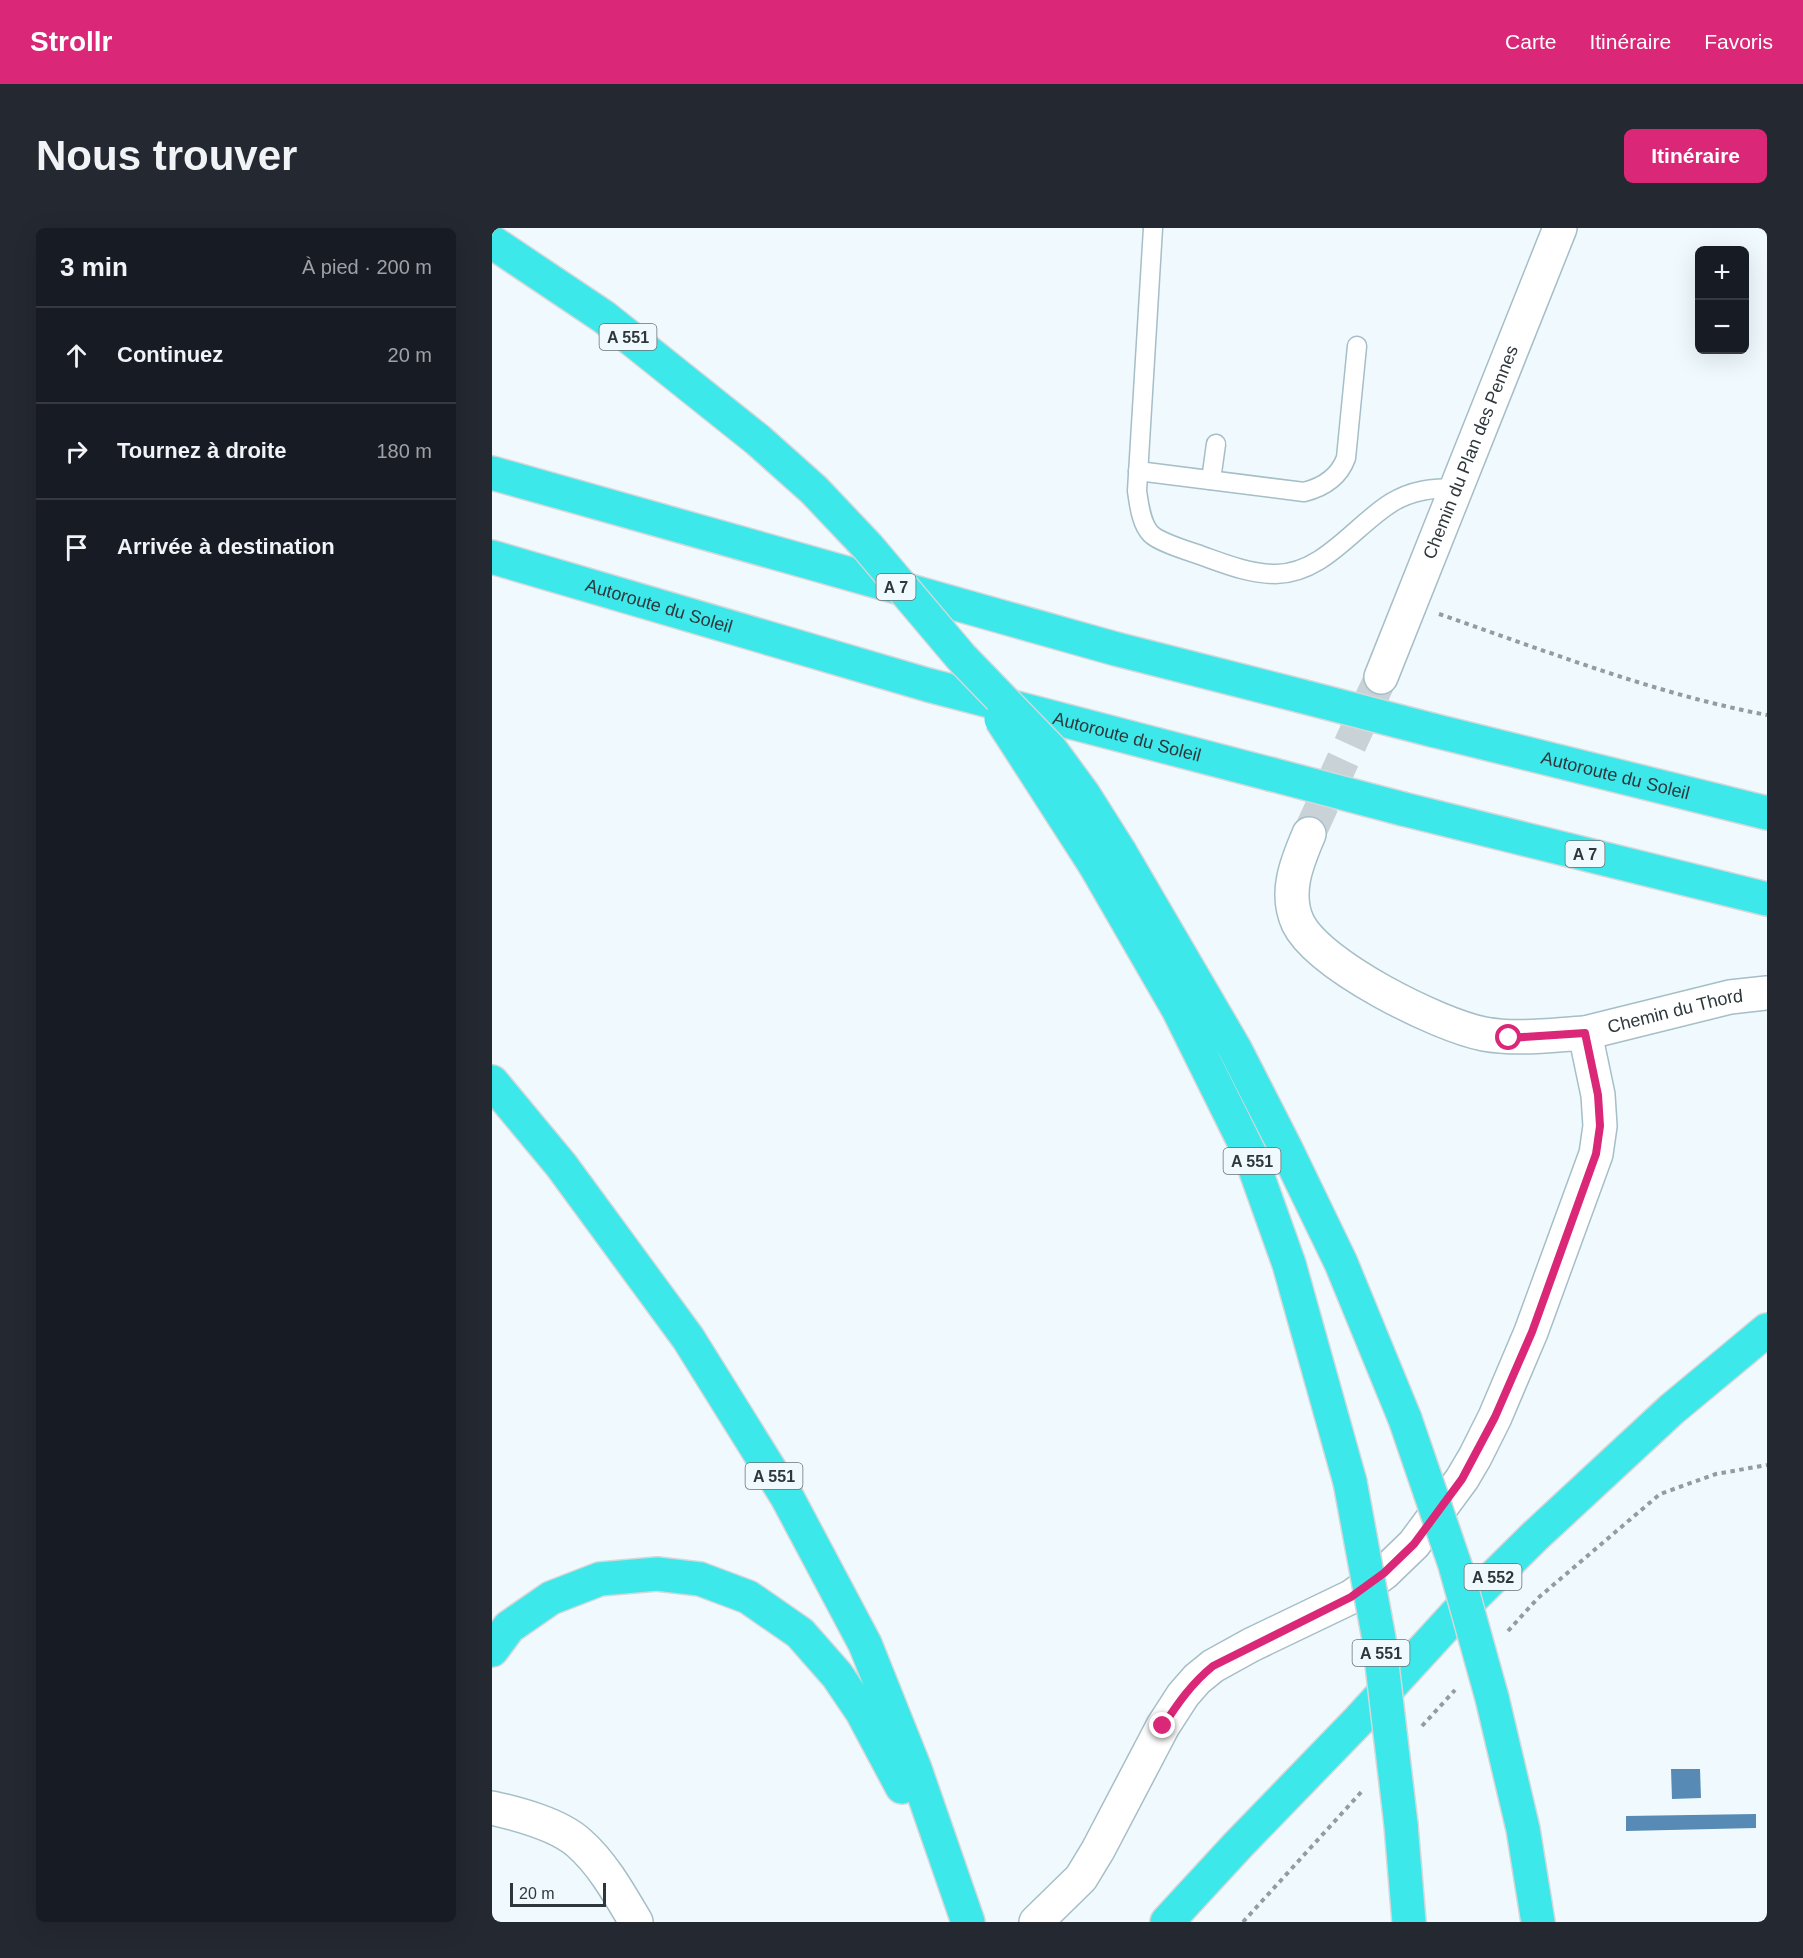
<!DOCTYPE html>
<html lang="fr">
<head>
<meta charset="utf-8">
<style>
  body { margin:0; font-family:Arial,sans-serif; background:#242831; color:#f1f3f6 }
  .controls { position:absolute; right:18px; top:18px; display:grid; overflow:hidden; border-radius:9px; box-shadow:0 6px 24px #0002 }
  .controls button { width:54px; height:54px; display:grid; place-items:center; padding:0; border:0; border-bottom:2px solid #363941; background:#171b24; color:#f1f3f6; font:30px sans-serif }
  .scale { position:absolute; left:18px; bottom:15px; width:96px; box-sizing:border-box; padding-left:6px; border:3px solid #2e383c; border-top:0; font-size:16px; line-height:21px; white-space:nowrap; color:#2e383c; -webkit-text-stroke:4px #f0fafe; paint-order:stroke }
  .stop { position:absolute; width:18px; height:18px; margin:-14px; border:4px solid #db2777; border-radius:50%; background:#fff }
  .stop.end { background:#db2777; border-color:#fff; box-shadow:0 2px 6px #0008 }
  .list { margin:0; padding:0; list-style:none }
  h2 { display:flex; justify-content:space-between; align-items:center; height:78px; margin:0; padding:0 24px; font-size:26px }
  h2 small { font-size:20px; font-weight:400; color:#9ea1a6 }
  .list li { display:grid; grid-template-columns:39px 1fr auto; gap:18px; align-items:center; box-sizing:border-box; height:96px; padding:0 24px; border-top:2px solid #363941 }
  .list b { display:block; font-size:22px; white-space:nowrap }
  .list em { font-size:20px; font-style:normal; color:#9ea1a6 }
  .icon { flex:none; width:33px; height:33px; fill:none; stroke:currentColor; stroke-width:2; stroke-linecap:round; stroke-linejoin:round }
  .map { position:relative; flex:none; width:1275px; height:1694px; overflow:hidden; border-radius:9px }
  header { display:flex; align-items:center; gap:36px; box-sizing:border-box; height:84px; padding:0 30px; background:#db2777; color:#fff }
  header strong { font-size:28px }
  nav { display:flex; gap:33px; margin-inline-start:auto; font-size:21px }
  .intro { display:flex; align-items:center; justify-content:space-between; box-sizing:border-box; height:144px; padding:0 36px }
  h1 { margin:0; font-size:42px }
  .button { padding:15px 27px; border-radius:9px; background:#db2777; color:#fff; font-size:21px; font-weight:700 }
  main { display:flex; gap:36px; padding:0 36px }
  aside { flex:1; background:#171b24; border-radius:9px; box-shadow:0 6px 24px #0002 }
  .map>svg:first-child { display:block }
</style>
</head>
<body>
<header>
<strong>Strollr</strong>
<nav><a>Carte</a><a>Itinéraire</a><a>Favoris</a></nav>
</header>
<div class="intro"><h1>Nous trouver</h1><a class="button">Itinéraire</a></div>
<main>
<aside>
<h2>3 min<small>À pied · 200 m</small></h2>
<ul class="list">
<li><svg class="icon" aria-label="ahead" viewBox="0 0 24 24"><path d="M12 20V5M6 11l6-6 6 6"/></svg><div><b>Continuez</b></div><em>20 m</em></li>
<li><svg class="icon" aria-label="right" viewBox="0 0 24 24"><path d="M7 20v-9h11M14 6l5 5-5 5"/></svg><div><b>Tournez à droite</b></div><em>180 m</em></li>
<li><svg class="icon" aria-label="arrive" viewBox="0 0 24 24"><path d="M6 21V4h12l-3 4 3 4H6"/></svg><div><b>Arrivée à destination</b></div></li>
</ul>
</aside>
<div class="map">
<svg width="1275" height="1694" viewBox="0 0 1275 1694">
  <rect width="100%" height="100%" fill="#f0fafe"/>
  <g fill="#578ab5">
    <path d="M1179,1541H1208L1209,1570L1180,1571Z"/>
    <path d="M1264,1586V1600L1134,1603V1588Z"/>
  </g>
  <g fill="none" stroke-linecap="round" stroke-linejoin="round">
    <path stroke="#c9d3d7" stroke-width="33" stroke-dasharray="33 16" stroke-linecap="butt" d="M817,606L889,449"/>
    <g stroke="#a5bec7" stroke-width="21">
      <g id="service">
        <path d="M661,0L645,263C647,276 649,296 659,306C667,314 693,322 705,326C731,335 756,346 784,346C832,345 862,298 899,275C920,262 941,260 965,260"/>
        <path d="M646,243L812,264C832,259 847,249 854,230L865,118"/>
        <path d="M719,252L724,216"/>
      </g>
    </g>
    <g stroke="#a5bec7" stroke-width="36">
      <g id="minor">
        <path id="s1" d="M889,449L1068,0"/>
        <path id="s2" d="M1093,805L1238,769L1275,765"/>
        <path d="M0,1580C26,1586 66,1596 87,1615C111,1636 128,1667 144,1694"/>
        <path d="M544,1694L589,1650L606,1622L671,1498L691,1467L705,1451L721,1438L759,1417L859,1369L892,1345L922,1316L970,1251L983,1229L1003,1189L1039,1104L1104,926L1108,898L1106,867L1093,805C1060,807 1025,812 992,806C946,797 827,738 806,695C792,665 805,634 817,606"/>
      </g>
    </g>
    <g stroke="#d5d7d8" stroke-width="36">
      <g id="motorway">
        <path d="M0,14L112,89L266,212"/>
        <path d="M0,245L624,421L809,468"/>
        <path id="s3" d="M0,329L436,457L778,546"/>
        <path id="s4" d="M940,502L1275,585"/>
        <path d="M911,581L1275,671"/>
        <path d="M628,624L743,821L794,921L849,1035L913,1191"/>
        <path d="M603,637L686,781L757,924L797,1036L858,1254"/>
        <path d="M0,854L69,937L196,1110L295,1269L373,1416L423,1541L476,1694"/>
        <path d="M0,1422L17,1399L59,1370L108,1351L165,1346L208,1351L256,1369L308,1405L345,1447L370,1484L410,1559"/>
        <path d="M1000,1470L1031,1601L1046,1694"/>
        <path d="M909,1597L917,1694"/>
        <path d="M675,1694L746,1617L867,1492L966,1384L1043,1308L1180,1181L1275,1102"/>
      </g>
    </g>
    <g stroke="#939da1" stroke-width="4" stroke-dasharray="4.5 4.5" stroke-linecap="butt">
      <path d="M947,386C1055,423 1163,466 1275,487"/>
      <path d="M1016,1403L1046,1370L1168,1266L1224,1246L1275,1237"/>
      <path d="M930,1498L963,1462"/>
      <path d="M751,1694L872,1561"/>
    </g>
    <use href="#service" stroke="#fff" stroke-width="18"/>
    <use href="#minor" stroke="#fff" stroke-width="33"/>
    <use href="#motorway" stroke="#3ce8ea" stroke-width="33"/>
    <g stroke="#d5d7d8" stroke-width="36" stroke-linecap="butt">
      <g id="motorway-bridge">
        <path d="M266,212L322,262L376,319L469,429L559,522L592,567L628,624"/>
        <path d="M809,468L940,502"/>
        <path d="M509,491L603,637"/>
        <path d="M778,546L911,581"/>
        <path d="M913,1191L963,1337L1000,1470"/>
        <path d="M858,1254L887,1411L909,1597"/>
      </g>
    </g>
    <use href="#motorway-bridge" stroke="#3ce8ea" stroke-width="33"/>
  </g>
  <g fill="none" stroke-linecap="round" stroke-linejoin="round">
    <path stroke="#db2777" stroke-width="8" d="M671,1498C686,1475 700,1455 721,1438L859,1369L892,1345L922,1316L970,1251L1003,1189L1040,1104L1104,926L1108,898L1106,867L1093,805L1017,810"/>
  </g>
  <g text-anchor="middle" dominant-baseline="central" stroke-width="4.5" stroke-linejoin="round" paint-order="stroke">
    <g fill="#f0fafe" stroke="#687276" stroke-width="1.5">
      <rect x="107.5" y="96" width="57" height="26" rx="4.5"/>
      <rect x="384.5" y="346" width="39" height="26" rx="4.5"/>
      <rect x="1073.5" y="613" width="39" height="26" rx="4.5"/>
      <rect x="731.5" y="920" width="57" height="26" rx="4.5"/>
      <rect x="253.5" y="1235" width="57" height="26" rx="4.5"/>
      <rect x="972.5" y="1336" width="57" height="26" rx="4.5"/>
      <rect x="860.5" y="1412" width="57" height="26" rx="4.5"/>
    </g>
    <g font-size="16" font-weight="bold" fill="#2e383c">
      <text x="136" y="109">A 551</text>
      <text x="404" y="359">A 7</text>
      <text x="1093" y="626">A 7</text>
      <text x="760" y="933">A 551</text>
      <text x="282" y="1248">A 551</text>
      <text x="1001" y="1349">A 552</text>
      <text x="889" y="1425">A 551</text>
    </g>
    <g font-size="18" fill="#2e383c" stroke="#f0fafe">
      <text stroke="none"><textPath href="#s1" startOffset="242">Chemin du Plan des Pennes</textPath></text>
      <text stroke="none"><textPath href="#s3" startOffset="174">Autoroute du Soleil</textPath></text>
      <text stroke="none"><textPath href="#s3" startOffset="660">Autoroute du Soleil</textPath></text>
      <text stroke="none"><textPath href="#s4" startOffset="189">Autoroute du Soleil</textPath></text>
      <text stroke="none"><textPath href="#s2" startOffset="93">Chemin du Thord</textPath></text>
    </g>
  </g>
</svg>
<div class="controls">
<button>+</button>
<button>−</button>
</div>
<div class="scale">20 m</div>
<div class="stop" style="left:1017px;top:810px"></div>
<div class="stop end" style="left:671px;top:1498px"></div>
</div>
</main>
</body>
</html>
